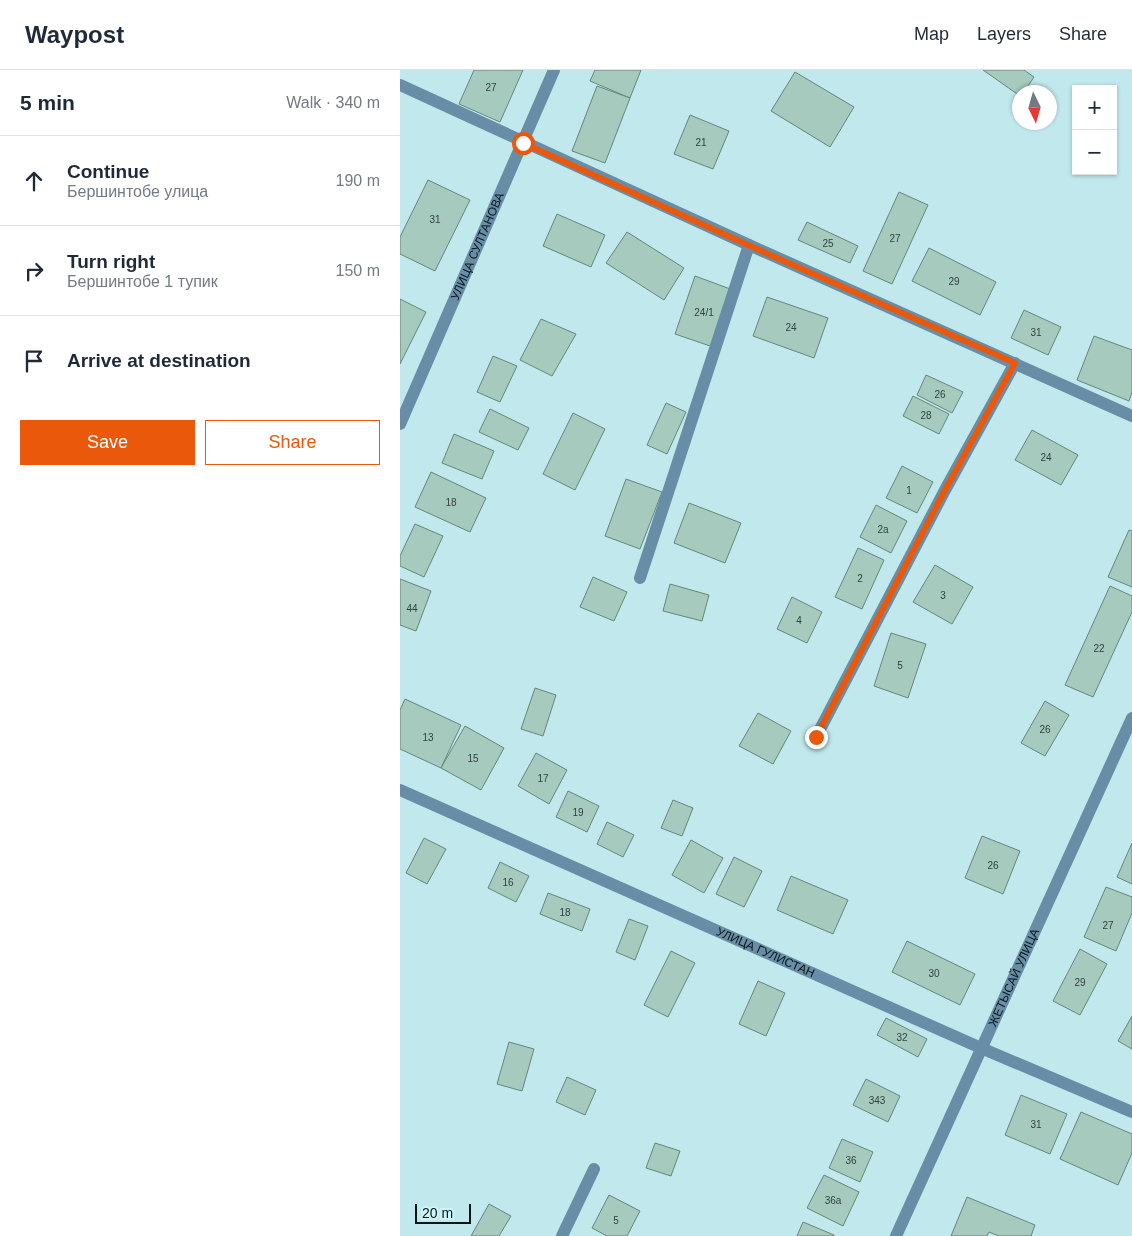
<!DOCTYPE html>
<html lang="en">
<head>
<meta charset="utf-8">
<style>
  body { margin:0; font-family:Arial,sans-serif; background:#f2f2f3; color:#1f2937 }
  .controls { position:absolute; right:15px; top:15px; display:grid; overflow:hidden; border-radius:0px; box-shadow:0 1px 4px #0004 }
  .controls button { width:45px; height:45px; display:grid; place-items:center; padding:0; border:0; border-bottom:1px solid #e0e1e3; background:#fff; color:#1f2937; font:25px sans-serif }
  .compass { position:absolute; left:612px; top:15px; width:45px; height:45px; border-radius:50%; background:#fff; box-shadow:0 1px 4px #0004; rotate:175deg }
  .scale { position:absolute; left:15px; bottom:12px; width:56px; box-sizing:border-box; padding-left:5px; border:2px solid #071517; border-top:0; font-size:14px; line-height:18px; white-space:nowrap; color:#071517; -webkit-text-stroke:4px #cef6fa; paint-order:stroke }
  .stop { position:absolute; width:15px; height:15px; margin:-11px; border:4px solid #ea580c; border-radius:50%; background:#fff }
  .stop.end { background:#ea580c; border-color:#fff; box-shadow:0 1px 5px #0008 }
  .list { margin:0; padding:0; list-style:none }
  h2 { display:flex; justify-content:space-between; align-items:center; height:65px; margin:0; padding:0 20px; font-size:21px }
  h2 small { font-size:16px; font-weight:400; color:#747a83 }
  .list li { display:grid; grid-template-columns:32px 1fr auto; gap:15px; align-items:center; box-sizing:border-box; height:90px; padding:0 20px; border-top:1px solid #e0e1e3 }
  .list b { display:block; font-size:19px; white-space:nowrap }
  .list p { margin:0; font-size:16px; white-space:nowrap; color:#747a83 }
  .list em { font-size:16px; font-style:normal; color:#747a83 }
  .actions { display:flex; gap:10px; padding:15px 20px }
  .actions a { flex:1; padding:11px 0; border:1px solid #ea580c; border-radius:0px; text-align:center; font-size:18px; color:#ea580c }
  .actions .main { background:#ea580c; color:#fff }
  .icon { flex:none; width:28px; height:28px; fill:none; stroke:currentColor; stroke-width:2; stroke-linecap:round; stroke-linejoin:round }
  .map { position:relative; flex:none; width:732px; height:1166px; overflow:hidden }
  header { display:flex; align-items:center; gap:30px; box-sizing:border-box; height:70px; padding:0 25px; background:#fff; border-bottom:1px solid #e0e1e3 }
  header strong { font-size:24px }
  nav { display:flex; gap:28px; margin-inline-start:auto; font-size:18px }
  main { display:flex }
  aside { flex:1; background:#fff }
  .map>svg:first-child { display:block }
</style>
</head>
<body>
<header>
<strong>Waypost</strong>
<nav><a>Map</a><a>Layers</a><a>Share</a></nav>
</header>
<main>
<aside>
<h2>5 min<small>Walk · 340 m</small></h2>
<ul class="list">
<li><svg class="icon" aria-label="ahead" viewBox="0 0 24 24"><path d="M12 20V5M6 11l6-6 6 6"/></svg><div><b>Continue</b><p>Бершинтобе улица</p></div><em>190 m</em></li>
<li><svg class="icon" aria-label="right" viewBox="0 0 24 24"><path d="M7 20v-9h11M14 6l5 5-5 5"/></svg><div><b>Turn right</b><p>Бершинтобе 1 тупик</p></div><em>150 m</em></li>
<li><svg class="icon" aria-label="arrive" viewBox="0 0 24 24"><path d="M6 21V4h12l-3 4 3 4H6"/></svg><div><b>Arrive at destination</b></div></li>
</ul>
<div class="actions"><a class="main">Save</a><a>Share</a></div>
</aside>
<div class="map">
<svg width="732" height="1166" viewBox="0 0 732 1166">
  <rect width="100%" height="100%" fill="#c1e8ec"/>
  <g fill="#a7cabe" stroke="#65867b">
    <path d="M74,0H123L100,52L59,34Z"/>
    <path d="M195,0H241L230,28L190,11Z"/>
    <path d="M583,0H624L634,7L624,22H620V26Z"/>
    <path d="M395,2L454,37L430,77L371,41Z"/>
    <path d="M197,16L230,28L205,93L172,81Z"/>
    <path d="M290,45L329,61L313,99L274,84Z"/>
    <path d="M28,110L70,130L35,201L0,184V167Z"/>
    <path d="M499,122L528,135L492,214L463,201Z"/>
    <path d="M157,144L205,165L191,197L143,176Z"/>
    <path d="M407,152L458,176L450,193L398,170Z"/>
    <path d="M227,162L284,198L264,230L206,193Z"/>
    <path d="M529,178L596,212L580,245L512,211Z"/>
    <path d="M295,206L333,220L313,277L275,264Z"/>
    <path d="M367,227L428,248L414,288L353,266Z"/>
    <path d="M0,229L26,242L0,294Z"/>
    <path d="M624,240L661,257L648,285L611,268Z"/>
    <path d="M141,249L176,264L152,306L120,290Z"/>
    <path d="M694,266L732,280V322L729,331L677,310Z"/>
    <path d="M93,286L117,296L100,332L77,322Z"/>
    <path d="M526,305L563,322L552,343L517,325Z"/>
    <path d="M513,326L549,344L539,364L503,346Z"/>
    <path d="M266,333L286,342L267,384L247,375Z"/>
    <path d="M90,339L129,358L118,380L79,362Z"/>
    <path d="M173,343L205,359L175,420L143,404Z"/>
    <path d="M632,360L678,385L661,415L615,390Z"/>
    <path d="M54,364L94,381L82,409L42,393Z"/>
    <path d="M502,396L533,412L517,443L486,428Z"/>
    <path d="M31,402L86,428L70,462L15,437Z"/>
    <path d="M226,409L262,422L240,479L205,466Z"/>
    <path d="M289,433L341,453L325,493L274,473Z"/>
    <path d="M476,435L507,451L491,483L460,467Z"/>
    <path d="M15,454L43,466L24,507L0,496V486Z"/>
    <path d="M729,460L732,461V517L708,507Z"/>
    <path d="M458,478L484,490L462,539L435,527Z"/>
    <path d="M535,495L573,517L552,554L513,532Z"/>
    <path d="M193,507L227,522L214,551L180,537Z"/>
    <path d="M0,509L31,521L16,561L0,555Z"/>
    <path d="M270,514L309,525L302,551L263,541Z"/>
    <path d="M710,516L732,526V542L693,627L665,615Z"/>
    <path d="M392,527L422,542L407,573L377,559Z"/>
    <path d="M491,563L526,574L508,628L474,616Z"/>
    <path d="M135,618L156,625L143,666L121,659Z"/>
    <path d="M5,629L61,655L41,698L0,679V640Z"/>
    <path d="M645,631L669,645L645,686L621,673Z"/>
    <path d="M358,643L391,661L373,694L339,676Z"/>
    <path d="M65,656L104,678L81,720L41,698Z"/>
    <path d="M136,683L167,700L149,734L118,716Z"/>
    <path d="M168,721L199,736L187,762L156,747Z"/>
    <path d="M273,730L293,738L282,766L261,758Z"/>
    <path d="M207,752L234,765L223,787L197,774Z"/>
    <path d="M582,766L620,781L603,824L565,808Z"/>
    <path d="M24,768L46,779L27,814L6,803Z"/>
    <path d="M291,770L323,788L304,823L272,805Z"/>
    <path d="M732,773V814L717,807Z"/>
    <path d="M334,787L362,801L344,837L316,824Z"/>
    <path d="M100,792L129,806L116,832L88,818Z"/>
    <path d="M391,806L448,830L433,864L377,840Z"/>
    <path d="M706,817L732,827V843L716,881L684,867Z"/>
    <path d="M148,823L190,839L182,861L140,844Z"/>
    <path d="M229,849L248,856L235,890L216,882Z"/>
    <path d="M507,871L575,904L560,935L492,902Z"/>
    <path d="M680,879L707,894L680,945L653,931Z"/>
    <path d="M271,881L295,893L268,947L244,935Z"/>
    <path d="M358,911L385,923L366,966L339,954Z"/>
    <path d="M732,946V979L718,971Z"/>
    <path d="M486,948L527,969L518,987L477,965Z"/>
    <path d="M109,972L134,979L122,1021L97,1014Z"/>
    <path d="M167,1007L196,1020L185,1045L156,1032Z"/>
    <path d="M466,1009L500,1026L488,1052L453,1035Z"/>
    <path d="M621,1025L667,1044L650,1084L605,1065Z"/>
    <path d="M681,1042L732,1064V1083L718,1115L660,1089Z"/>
    <path d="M442,1069L473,1082L460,1112L429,1098Z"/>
    <path d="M255,1073L280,1081L271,1106L246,1098Z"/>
    <path d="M424,1105L459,1122L443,1156L407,1138Z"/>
    <path d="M209,1125L240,1141L227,1166H207L192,1158Z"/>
    <path d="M567,1127L635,1155L631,1166H599L589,1162L587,1166H551Z"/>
    <path d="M89,1134L111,1146L99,1166H71Z"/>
    <path d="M403,1152L434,1165V1166H397Z"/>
  </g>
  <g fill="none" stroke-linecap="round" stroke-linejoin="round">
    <g stroke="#678ea6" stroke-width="12">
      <path d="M0,15L349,175L732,346"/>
      <path id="s1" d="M0,354L154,0"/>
      <path d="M240,508L349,175"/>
      <path d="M416,667L545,420L615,293"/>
      <path id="s2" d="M0,720L581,978L732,1042"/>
      <path d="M162,1166L194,1099"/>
      <path id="s3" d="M496,1166L732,648"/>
    </g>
  </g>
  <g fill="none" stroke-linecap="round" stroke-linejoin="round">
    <path stroke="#ea580c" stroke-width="6" d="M123,73L348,175L615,293L545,420L416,667"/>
  </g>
  <g text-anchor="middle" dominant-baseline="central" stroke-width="4.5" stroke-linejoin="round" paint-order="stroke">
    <g font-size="10" fill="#2f4241">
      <text x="91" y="17">27</text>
      <text x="301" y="72">21</text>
      <text x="35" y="149">31</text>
      <text x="495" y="168">27</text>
      <text x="428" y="173">25</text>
      <text x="554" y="211">29</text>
      <text x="304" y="242">24/1</text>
      <text x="391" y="257">24</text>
      <text x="636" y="262">31</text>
      <text x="540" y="324">26</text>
      <text x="526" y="345">28</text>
      <text x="646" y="387">24</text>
      <text x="509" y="420">1</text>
      <text x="51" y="432">18</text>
      <text x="483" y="459">2а</text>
      <text x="460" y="508">2</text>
      <text x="543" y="525">3</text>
      <text x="12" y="538">44</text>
      <text x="399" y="550">4</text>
      <text x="699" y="578">22</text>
      <text x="500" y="595">5</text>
      <text x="645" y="659">26</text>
      <text x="28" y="667">13</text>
      <text x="73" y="688">15</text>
      <text x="143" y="708">17</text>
      <text x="178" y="742">19</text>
      <text x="593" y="795">26</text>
      <text x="108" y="812">16</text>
      <text x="165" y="842">18</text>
      <text x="708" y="855">27</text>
      <text x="534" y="903">30</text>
      <text x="680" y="912">29</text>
      <text x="502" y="967">32</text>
      <text x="477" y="1030">343</text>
      <text x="636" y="1054">31</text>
      <text x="451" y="1090">36</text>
      <text x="433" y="1130">36а</text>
      <text x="216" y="1150">5</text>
    </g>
    <g font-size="12" fill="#071517" stroke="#cef6fa">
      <text stroke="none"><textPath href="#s1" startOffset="194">УЛИЦА СУЛТАНОВА</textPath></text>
      <text stroke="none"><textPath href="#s2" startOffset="400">УЛИЦА ГУЛИСТАН</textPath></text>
      <text stroke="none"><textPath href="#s3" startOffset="284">ЖЕТЫСАЙ УЛИЦА</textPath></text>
    </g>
  </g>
</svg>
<div class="controls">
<button>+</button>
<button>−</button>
</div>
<svg class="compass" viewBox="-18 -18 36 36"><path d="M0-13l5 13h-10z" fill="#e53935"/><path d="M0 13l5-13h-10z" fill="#747a83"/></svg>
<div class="scale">20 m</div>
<div class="stop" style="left:123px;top:73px"></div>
<div class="stop end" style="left:416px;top:667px"></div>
</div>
</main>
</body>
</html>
